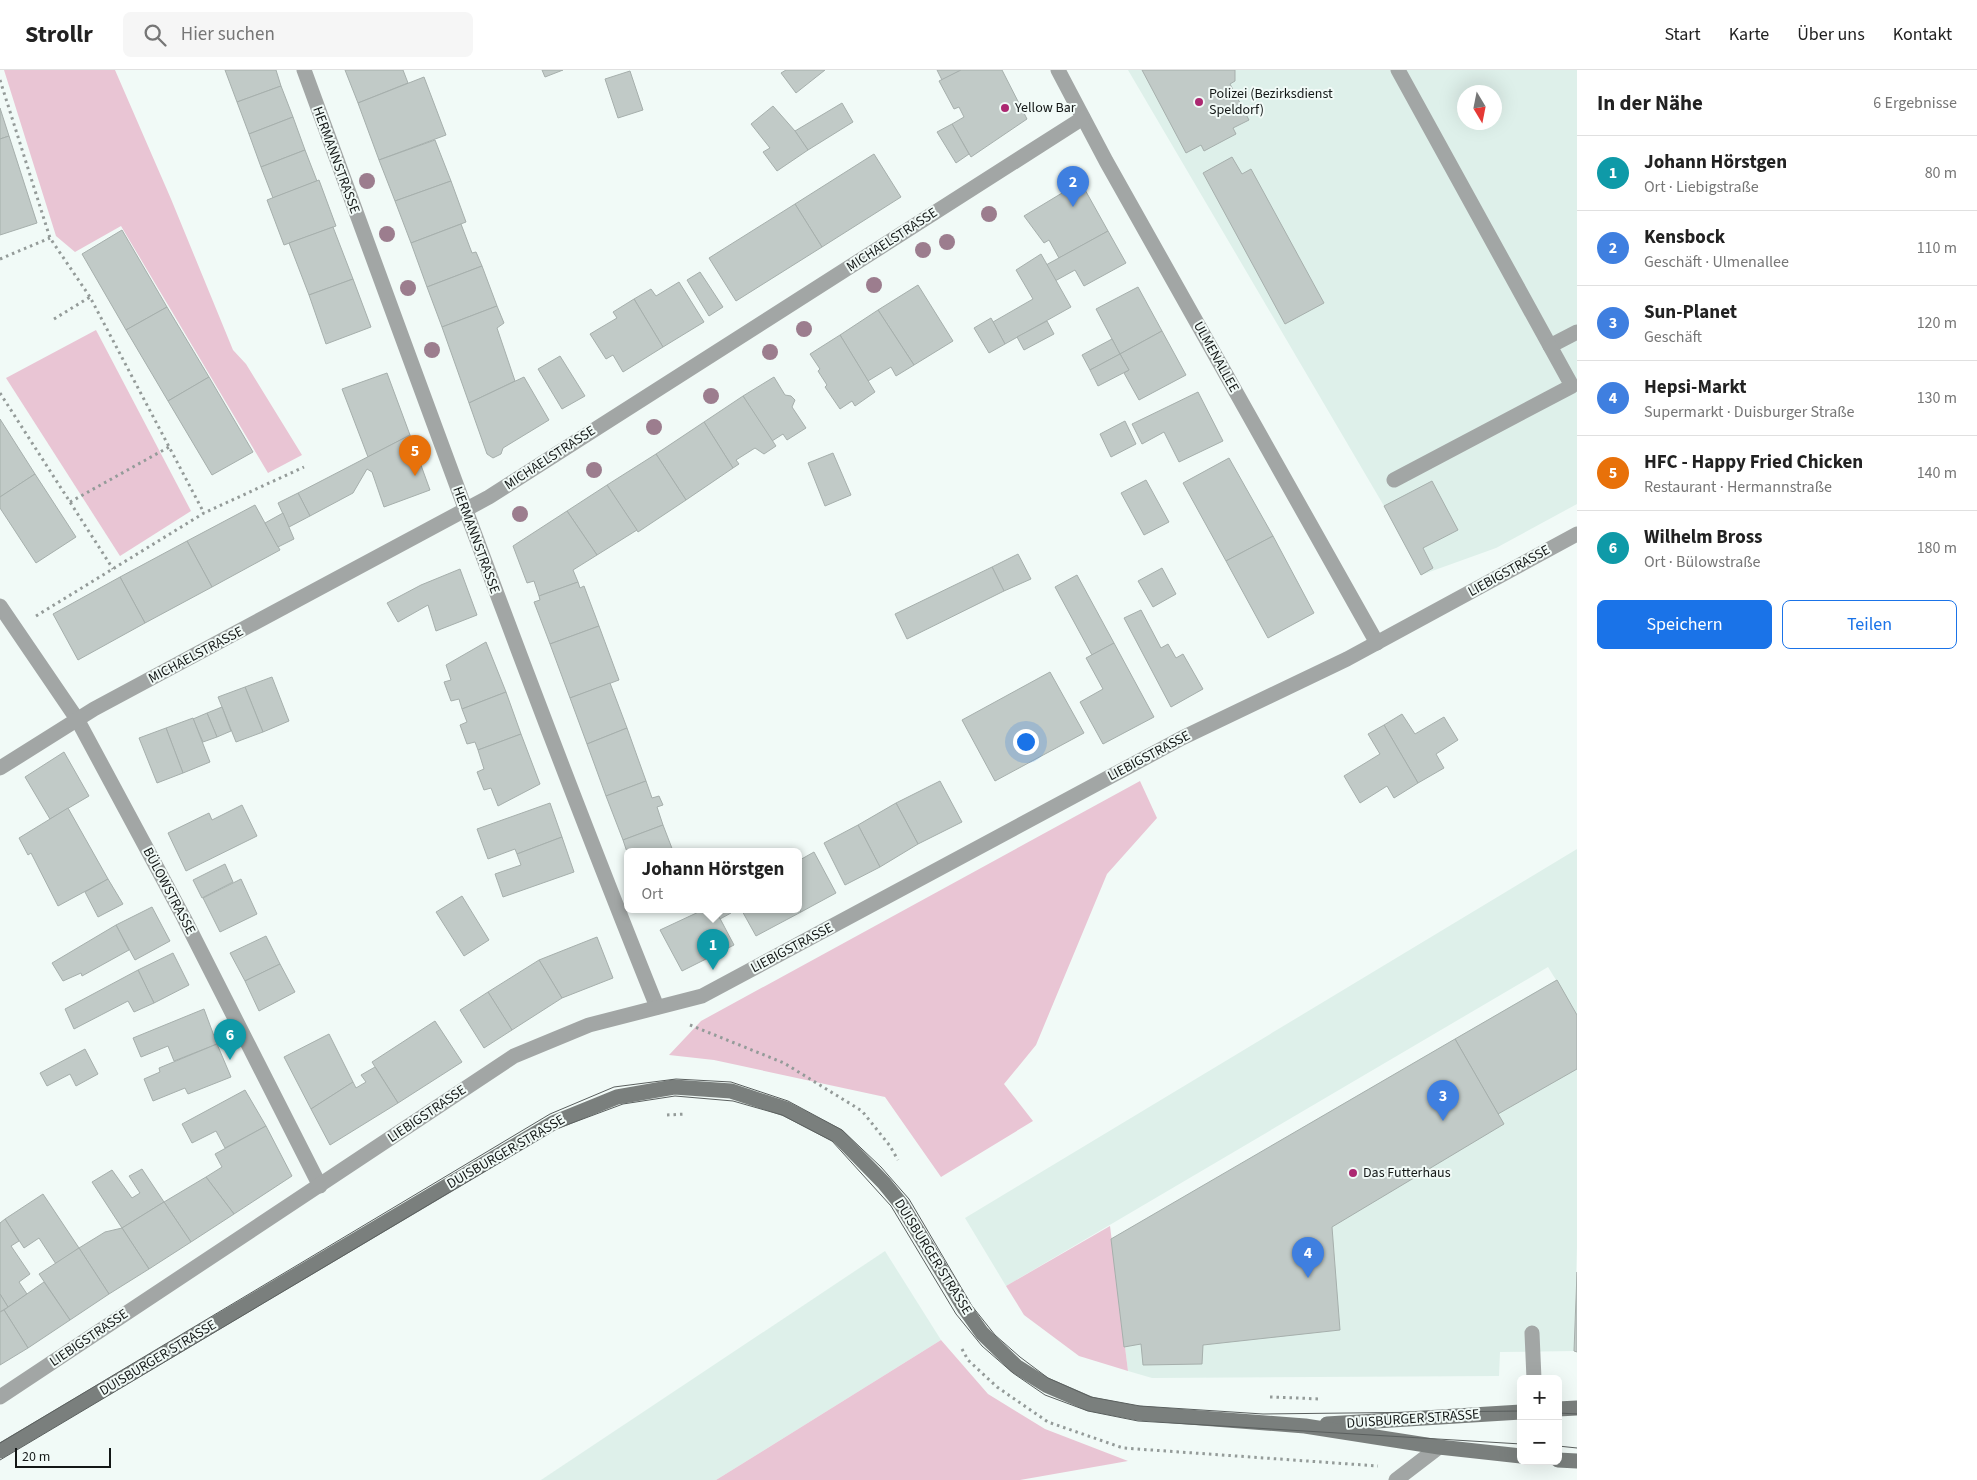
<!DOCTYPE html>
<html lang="de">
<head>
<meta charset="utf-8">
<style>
  body { margin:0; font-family:"Source Sans 3",sans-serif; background:#f6f6f6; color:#222 }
  .controls { position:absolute; right:15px; bottom:15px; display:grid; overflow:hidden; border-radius:8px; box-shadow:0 5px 20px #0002 }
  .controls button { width:45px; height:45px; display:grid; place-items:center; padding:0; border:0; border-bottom:1px solid #e0e0e0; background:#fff; color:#222; font:25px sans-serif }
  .compass { position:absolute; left:1457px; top:15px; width:45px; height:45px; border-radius:50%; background:#fff; box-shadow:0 5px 20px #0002; rotate:170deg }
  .scale { position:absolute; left:15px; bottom:12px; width:96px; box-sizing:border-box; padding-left:5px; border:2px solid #131716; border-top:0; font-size:14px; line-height:18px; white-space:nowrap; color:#131716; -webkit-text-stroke:4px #f1faf7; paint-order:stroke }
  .you { position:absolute; left:1025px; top:671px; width:18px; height:18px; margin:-12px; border:4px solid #fff; border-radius:50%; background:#1a73e8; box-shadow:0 0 0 8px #1a73e833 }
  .badge { display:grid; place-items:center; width:32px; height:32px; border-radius:50%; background:#1a73e8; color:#fff; font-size:16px; font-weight:700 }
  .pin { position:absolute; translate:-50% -41px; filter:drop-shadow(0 1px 2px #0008) }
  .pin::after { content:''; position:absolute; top:26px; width:18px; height:15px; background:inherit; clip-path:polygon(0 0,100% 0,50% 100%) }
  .popup { position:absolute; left:624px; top:778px; width:178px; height:65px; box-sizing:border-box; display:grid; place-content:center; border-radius:8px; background:#fff; filter:drop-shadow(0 1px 4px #0005); font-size:16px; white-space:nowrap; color:#767676 }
  .popup b { font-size:19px; color:#222 }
  .popup::after { content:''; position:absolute; left:50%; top:100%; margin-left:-10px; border:10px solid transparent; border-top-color:#fff }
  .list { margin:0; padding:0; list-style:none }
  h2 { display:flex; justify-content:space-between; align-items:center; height:65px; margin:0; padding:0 20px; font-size:21px }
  h2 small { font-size:16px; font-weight:400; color:#767676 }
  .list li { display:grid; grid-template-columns:32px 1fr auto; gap:15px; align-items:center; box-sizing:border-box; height:75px; padding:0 20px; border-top:1px solid #e0e0e0 }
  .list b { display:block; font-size:19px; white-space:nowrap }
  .list p { margin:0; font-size:16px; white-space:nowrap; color:#767676 }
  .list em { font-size:16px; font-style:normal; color:#767676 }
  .actions { display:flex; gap:10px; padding:15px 20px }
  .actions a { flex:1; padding:11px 0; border:1px solid #1a73e8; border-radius:8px; text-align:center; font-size:18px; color:#1a73e8 }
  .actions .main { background:#1a73e8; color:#fff }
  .icon { flex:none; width:28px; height:28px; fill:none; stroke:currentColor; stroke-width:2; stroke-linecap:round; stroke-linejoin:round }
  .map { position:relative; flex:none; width:1577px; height:1410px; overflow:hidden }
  header { display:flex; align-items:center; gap:30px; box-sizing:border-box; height:70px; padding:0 25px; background:#fff; border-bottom:1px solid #e0e0e0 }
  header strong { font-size:24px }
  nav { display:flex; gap:28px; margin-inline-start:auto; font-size:18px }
  .search { width:350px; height:45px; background:#f6f6f6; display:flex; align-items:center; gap:12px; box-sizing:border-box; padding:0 18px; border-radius:8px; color:#767676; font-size:19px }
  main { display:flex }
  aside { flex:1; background:#fff }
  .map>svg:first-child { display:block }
</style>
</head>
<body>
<header>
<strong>Strollr</strong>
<div class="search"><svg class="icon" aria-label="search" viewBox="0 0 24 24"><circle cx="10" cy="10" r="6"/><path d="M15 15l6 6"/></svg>Hier suchen</div>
<nav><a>Start</a><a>Karte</a><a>Über uns</a><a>Kontakt</a></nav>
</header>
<main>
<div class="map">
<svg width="1577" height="1410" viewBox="0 0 1577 1410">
  <rect width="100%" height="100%" fill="#f1faf7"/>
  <g fill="#def0ea" fill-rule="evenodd">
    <path d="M1128,0H1577V434L1496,478L1421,505L1384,436ZM1464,22H1494V52H1464Z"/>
    <path d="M1577,779V1177L1574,1281L1500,1282L1499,1306L1152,1308L1128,1301L1111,1169L1556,910L1548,897L1006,1216L965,1148Z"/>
    <path d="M885,1181L941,1270L716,1410H541Z"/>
  </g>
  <g fill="#e9c5d4">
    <path d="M4,0H115L171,129L233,280L246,294L302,385L268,403L121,156L75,182L56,166Z"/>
    <path d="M96,260L191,441L120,486L6,308Z"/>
    <path d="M1140,711L1157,748L1107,804L1036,975L1004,1014L1033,1051L941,1107L885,1027L714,990L669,985L701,951Z"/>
    <path d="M1110,1156L1128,1301L1079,1286L1024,1245L1006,1216Z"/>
    <path d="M941,1270L988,1324L1045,1359L1128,1391L1020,1410H716Z"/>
  </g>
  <g fill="#c1cac7" stroke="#a6afac">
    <path d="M225,0H276L281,16L237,32Z"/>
    <path d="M345,0H403L408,13L358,33Z"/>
    <path d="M542,0H563L545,7Z"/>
    <path d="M786,0H825L796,23L781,3Z"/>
    <path d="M937,0H961L942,10Z"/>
    <path d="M961,0H1002L1027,49L971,87L952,54L964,47L959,37L954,39L939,11Z"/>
    <path d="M1142,0H1235V11L1230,14L1249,50L1233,58L1236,64L1204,81L1201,75L1186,83Z"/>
    <path d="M630,1L643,40L618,48L605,9Z"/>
    <path d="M424,7L446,65L379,90L358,33Z"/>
    <path d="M281,16L293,47L249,64L237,32Z"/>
    <path d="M842,33L853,52L808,80L795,61Z"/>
    <path d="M773,36L795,61L808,80L777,101L763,82L770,78L751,54Z"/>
    <path d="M0,38L9,66L0,69Z"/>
    <path d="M293,47L305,80L261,97L249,64Z"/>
    <path d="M952,54L969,84L956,93L937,62Z"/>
    <path d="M9,66L37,153L0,165V69Z"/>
    <path d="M435,70L451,111L395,131L379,90Z"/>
    <path d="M305,80L317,111L273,128L261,97Z"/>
    <path d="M874,84L901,127L822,177L795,134Z"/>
    <path d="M1232,87L1242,104L1251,99L1324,233L1285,254L1203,103Z"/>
    <path d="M319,110L336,156L284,175L267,130Z"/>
    <path d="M451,111L466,152L411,173L395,131Z"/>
    <path d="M1080,116L1084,118L1108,161L1059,188L1049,170L1044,173L1024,146L1072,117Z"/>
    <path d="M795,134L822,177L736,231L709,188Z"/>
    <path d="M461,154L472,183L476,182L482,196L427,217L411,173Z"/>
    <path d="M333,157L353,209L309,225L289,173Z"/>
    <path d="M122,160L167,237L126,260L82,184Z"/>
    <path d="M1108,161L1126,193L1084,216L1075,200L1055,211L1046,195Z"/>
    <path d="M1041,184L1071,237L1005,274L993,252L1033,229L1016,200Z"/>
    <path d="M482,196L497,236L442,257L427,217Z"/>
    <path d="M700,202L723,237L709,246L687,210Z"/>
    <path d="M353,209L371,257L326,274L309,225Z"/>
    <path d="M679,212L704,252L663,277L634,229L651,219L656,226Z"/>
    <path d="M918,215L953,271L914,295L878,240Z"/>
    <path d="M1138,217L1162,261L1120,284L1096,239Z"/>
    <path d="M634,229L663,277L623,302L613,285L606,289L590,264L617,248L613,242Z"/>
    <path d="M497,236L504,253L497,258L515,311L469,333L442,257Z"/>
    <path d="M167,237L209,307L168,331L126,260Z"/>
    <path d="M878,240L914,295L896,306L891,297L868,311L840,265Z"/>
    <path d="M991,248L1005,274L989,283L974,258Z"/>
    <path d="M1047,251L1054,264L1024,280L1017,267Z"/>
    <path d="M1162,261L1186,305L1139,330L1124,303L1129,300L1120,284Z"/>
    <path d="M840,265L875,322L855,336L852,331L840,339L825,317L827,315L818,301L820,299L810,284Z"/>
    <path d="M1112,269L1120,284L1090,300L1082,285Z"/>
    <path d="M1120,284L1129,300L1098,316L1090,300Z"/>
    <path d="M560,286L585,326L562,339L538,299Z"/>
    <path d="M387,303L410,365L368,387L342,319Z"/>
    <path d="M209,307L253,382L212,405L168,331Z"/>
    <path d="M524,307L549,350L503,378L501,384L493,388L487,384L469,333Z"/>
    <path d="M774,307L785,325L791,326L795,330L792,337L806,358L787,370L783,364L772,371L743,326Z"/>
    <path d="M1198,322L1223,371L1179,392L1164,362L1142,374L1132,354Z"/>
    <path d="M743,326L776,376L764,384L755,378L736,390L739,394L733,398L704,352Z"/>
    <path d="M0,349L35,404L0,427Z"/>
    <path d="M1125,351L1136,374L1111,387L1100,364Z"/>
    <path d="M704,352L733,398L686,430L656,384Z"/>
    <path d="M410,365L430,420L384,437L372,402L367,399L353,423L310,446L298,423Z"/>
    <path d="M833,383L851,425L825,436L808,393Z"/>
    <path d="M656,384L686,430L638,462L607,415Z"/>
    <path d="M1229,388L1273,466L1226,491L1183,413Z"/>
    <path d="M35,404L76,467L36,493L0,438V427Z"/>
    <path d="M1146,410L1169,452L1144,465L1121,423Z"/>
    <path d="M1432,411L1458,460L1423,478L1433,498L1421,505L1384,436Z"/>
    <path d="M607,415L637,460L597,485L567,441Z"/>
    <path d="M298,423L310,446L289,457L278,433Z"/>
    <path d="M255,435L280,480L212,517L187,471Z"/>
    <path d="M567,441L597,485L573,500L578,512L539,526L534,511L527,513L513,476Z"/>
    <path d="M283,443L294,469L278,477L265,453Z"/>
    <path d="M1273,466L1314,543L1268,568L1226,491Z"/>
    <path d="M187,471L212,517L145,553L120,507Z"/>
    <path d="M1018,484L1031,509L1004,521L992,497Z"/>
    <path d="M992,497L1004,521L907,569L895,544Z"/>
    <path d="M1162,498L1176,524L1153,537L1138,511Z"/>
    <path d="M460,499L477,545L436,561L428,535L398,552L387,533L421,515Z"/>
    <path d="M1077,505L1114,573L1092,585L1055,517Z"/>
    <path d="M120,507L145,553L78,590L53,544Z"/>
    <path d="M578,512L580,518L584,516L599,556L550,574L534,532L540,530L539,526Z"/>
    <path d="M1141,540L1161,578L1168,574L1176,588L1183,584L1203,619L1171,637L1124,548Z"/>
    <path d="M599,556L619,610L570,628L550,574Z"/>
    <path d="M486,572L506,622L462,639L459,629L451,631L444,612L451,610L446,595Z"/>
    <path d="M1114,573L1154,647L1103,674L1080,632L1103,619L1086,588Z"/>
    <path d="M1050,602L1084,663L995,711L962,650Z"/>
    <path d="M272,607L289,651L263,662L245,617Z"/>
    <path d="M610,613L627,658L587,674L570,628Z"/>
    <path d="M245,617L263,662L236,672L218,627Z"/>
    <path d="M506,622L521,664L478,680L475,672L467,674L460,655L467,652L462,639Z"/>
    <path d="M222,637L231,661L217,667L207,643Z"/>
    <path d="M207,643L217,667L203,672L193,649Z"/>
    <path d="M1402,644L1415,664L1444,647L1458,670L1436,684L1444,698L1418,713L1384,655Z"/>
    <path d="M193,648L210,692L183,703L166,658Z"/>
    <path d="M1384,655L1418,713L1394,728L1387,716L1360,733L1344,706L1380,684L1368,664Z"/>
    <path d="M166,658L183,703L157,713L139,668Z"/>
    <path d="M627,658L646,711L606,726L587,674Z"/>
    <path d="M521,664L540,714L498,736L491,718L484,720L477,702L484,699L478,680Z"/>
    <path d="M64,682L89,726L50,749L25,707Z"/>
    <path d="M646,711L652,728L659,726L663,735L657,737L663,755L623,770L606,726Z"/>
    <path d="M940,711L962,752L918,774L896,733Z"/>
    <path d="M550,733L562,767L517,784L515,779L488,789L477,759Z"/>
    <path d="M896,733L918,774L880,797L858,755Z"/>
    <path d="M242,735L257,766L186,801L168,763L209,743L212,750Z"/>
    <path d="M68,738L108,809L58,836L31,783L28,785L19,768Z"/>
    <path d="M663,755L673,781H628V785L623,770Z"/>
    <path d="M858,755L880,797L845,815L824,773Z"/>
    <path d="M562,767L574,802L503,827L495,804L521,795L517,784Z"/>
    <path d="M814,782L836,823L801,842L798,837V791Z"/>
    <path d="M225,794L233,812L202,828L193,810Z"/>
    <path d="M108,809L123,834L98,847L85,822Z"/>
    <path d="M241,809L257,844L220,862L203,828Z"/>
    <path d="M462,826L489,870L464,886L436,842Z"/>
    <path d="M152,837L170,871L135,890L116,855Z"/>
    <path d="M798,837L801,842L756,866L741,839H798Z"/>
    <path d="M705,839H715L734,875L682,901L660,860Z"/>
    <path d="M715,839H728L731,843L720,849Z"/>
    <path d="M116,855L129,880L82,906L81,903L63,911L52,893Z"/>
    <path d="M266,866L280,894L245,911L230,883Z"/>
    <path d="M597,867L613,908L562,928L539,890Z"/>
    <path d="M173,883L189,915L154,933L138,900Z"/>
    <path d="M539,890L562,928L512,960L488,922Z"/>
    <path d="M280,894L295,922L259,941L245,911Z"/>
    <path d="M138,900L154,933L134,942L128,931L74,959L65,939Z"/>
    <path d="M1557,910L1577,945V999L1498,1044L1455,969Z"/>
    <path d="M488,922L512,960L484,978L460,940Z"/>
    <path d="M204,939L217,974L174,991L168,976L141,987L133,968Z"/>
    <path d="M435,951L462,992L398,1033L372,992Z"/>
    <path d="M329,964L353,1012L311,1039L284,987Z"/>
    <path d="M1455,969L1504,1054L1332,1157L1340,1260L1203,1275L1202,1294L1143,1295L1141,1274L1124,1277L1111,1169Z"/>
    <path d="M217,974L231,1007L188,1024L185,1018L153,1031L144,1009L160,1002L159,998Z"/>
    <path d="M85,979L98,1004L76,1016L70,1004L47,1016L40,1003Z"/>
    <path d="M375,997L398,1033L330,1075L311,1039L353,1012L356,1018L366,1012L361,1005Z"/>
    <path d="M245,1020L266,1056L225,1078L216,1061L192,1073L182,1054Z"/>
    <path d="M266,1056L292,1106L234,1144L206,1107L222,1097L215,1084Z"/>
    <path d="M142,1099L164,1132L122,1158L92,1112L112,1100L132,1128L140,1123L129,1106Z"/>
    <path d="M206,1107L234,1144L191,1172L164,1132Z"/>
    <path d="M43,1124L79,1178L56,1194L39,1168L24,1178L5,1149Z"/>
    <path d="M164,1132L191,1172L149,1199L122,1158Z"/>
    <path d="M5,1149L19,1171L11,1176L30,1204L19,1212L27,1224L8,1237L0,1224V1153Z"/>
    <path d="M122,1158L149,1199L109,1224L79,1178L105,1162Z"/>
    <path d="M79,1178L109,1224L70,1250L39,1204Z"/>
    <path d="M1577,1202V1282L1574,1281Z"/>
    <path d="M44,1212L70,1250L28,1278L4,1240Z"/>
    <path d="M0,1224L8,1237L0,1242Z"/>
    <path d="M4,1240L28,1278L0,1295V1242Z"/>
  </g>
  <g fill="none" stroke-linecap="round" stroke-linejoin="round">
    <g stroke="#949b99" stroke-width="3" stroke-dasharray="2.5 4" stroke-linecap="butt">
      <path d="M0,10L50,168L90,227"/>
      <path d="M0,189L50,168"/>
      <path d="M54,249L90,227L204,443"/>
      <path d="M0,323L113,499"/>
      <path d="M70,432L169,377"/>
      <path d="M36,546L204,443L304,397"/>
      <path d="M690,955L784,993L862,1041L890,1076L898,1090"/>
      <path d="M667,1045L685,1044"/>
      <path d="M962,1279L968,1290L997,1317L1048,1352L1123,1378L1378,1396"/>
      <path d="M1270,1327L1321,1329"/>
    </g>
    <g stroke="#a2a6a5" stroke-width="15">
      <path d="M1398,0L1550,276L1577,262"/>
      <path d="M1394,410L1572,316L1550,276"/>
      <path d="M1532,1263L1534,1309"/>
    </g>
    <g stroke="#a2a6a5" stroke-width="15">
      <path d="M304,0C419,313 532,627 657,937"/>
      <path d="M1058,0L1106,91L1377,573"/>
      <path d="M0,536L77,649L184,848L320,1116"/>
      <path d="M0,698L94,639L489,427L1083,48"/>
      <path d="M0,1327L514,986L589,955L702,926L1182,668L1347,589L1577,464"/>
      <path d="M1396,1410L1439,1377"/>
    </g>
    <g stroke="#7a7f7d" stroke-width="15">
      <path d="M1558,1339L1577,1338"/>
      <path d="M1327,1354L1521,1342"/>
      <path d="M0,1381L553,1053L617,1027L674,1017L731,1021L786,1039L838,1066L884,1113L901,1134L965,1239L982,1263L1016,1296L1046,1315L1090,1334L1137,1343L1305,1356L1439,1377L1521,1386"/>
      <path d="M1558,1390L1577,1391"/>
    </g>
    <g stroke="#5a5f5e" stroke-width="1">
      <path d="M1558,1343L1577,1344"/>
      <path d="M0,1373L550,1044L614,1017L676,1009L731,1012L788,1031L842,1060L881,1097L909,1129L972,1236L995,1265L1020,1287L1048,1308L1091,1327L1140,1336L1263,1344L1521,1341"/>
      <path d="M1558,1376L1577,1378"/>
      <path d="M0,1390L556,1059L623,1034L675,1026L733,1031L782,1045L832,1071L891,1136L956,1244L982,1276L1013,1303L1045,1325L1088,1341L1138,1351L1521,1374"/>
    </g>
  </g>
  <g fill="#9c7d8e">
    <circle cx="367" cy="111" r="8"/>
    <circle cx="989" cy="144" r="8"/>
    <circle cx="387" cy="164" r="8"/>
    <circle cx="947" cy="172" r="8"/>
    <circle cx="923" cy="180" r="8"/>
    <circle cx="874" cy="215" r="8"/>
    <circle cx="408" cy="218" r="8"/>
    <circle cx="804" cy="259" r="8"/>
    <circle cx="432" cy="280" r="8"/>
    <circle cx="770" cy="282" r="8"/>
    <circle cx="711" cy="326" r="8"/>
    <circle cx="654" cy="357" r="8"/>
    <circle cx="594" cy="400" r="8"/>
    <circle cx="520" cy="444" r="8"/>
  </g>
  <g fill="#ac2871" stroke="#f1faf7" stroke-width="2">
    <circle cx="1199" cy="32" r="5"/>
    <circle cx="1005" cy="38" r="5"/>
    <circle cx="1353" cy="1103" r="5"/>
  </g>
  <g text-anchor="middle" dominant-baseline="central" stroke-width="4" stroke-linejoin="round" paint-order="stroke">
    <g font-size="14" fill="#131716" stroke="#f1faf7" text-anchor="start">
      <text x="1209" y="24">Polizei (Bezirksdienst<tspan x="1209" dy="16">Speldorf)</tspan></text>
      <text x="1015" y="38">Yellow Bar</text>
      <text x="1363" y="1103">Das Futterhaus</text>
    </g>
    <g font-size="14" fill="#131716" stroke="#f1faf7">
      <text transform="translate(336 90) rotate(70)">HERMANNSTRASSE</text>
      <text transform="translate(892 170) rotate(-33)">MICHAELSTRASSE</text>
      <text transform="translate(1216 287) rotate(61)">ULMENALLEE</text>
      <text transform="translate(550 388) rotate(-33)">MICHAELSTRASSE</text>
      <text transform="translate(476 470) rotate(70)">HERMANNSTRASSE</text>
      <text transform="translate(1509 501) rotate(-29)">LIEBIGSTRASSE</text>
      <text transform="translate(196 585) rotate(-28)">MICHAELSTRASSE</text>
      <text transform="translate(1149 686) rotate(-28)">LIEBIGSTRASSE</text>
      <text transform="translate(169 821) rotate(62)">BÜLOWSTRASSE</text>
      <text transform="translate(792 878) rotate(-28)">LIEBIGSTRASSE</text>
      <text transform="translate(427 1044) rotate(-34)">LIEBIGSTRASSE</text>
      <text transform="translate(506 1082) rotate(-30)">DUISBURGER STRASSE</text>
      <text transform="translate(933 1187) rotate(58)">DUISBURGER STRASSE</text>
      <text transform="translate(89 1268) rotate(-34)">LIEBIGSTRASSE</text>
      <text transform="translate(158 1288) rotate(-31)">DUISBURGER STRASSE</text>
      <text transform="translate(1413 1349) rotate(-4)">DUISBURGER STRASSE</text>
    </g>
  </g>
</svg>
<div class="controls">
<button>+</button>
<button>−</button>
</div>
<svg class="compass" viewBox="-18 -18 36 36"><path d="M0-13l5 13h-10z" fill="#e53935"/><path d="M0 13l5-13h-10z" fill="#767676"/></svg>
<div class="scale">20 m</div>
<div class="you"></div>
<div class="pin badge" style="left:713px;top:900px;background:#0f9aa8">1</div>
<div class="popup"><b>Johann Hörstgen</b>Ort</div>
<div class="pin badge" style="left:1073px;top:137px;background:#3f7fe0">2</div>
<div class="pin badge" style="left:1443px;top:1051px;background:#3f7fe0">3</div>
<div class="pin badge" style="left:1308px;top:1208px;background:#3f7fe0">4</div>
<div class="pin badge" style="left:415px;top:406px;background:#e8710a">5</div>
<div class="pin badge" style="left:230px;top:990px;background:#0f9aa8">6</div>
</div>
<aside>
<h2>In der Nähe<small>6 Ergebnisse</small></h2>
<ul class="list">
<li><span class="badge" style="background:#0f9aa8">1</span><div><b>Johann Hörstgen</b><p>Ort · Liebigstraße</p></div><em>80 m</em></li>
<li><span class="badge" style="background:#3f7fe0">2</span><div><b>Kensbock</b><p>Geschäft · Ulmenallee</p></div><em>110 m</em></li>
<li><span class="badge" style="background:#3f7fe0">3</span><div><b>Sun-Planet</b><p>Geschäft</p></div><em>120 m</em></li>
<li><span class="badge" style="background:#3f7fe0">4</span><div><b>Hepsi-Markt</b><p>Supermarkt · Duisburger Straße</p></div><em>130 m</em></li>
<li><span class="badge" style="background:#e8710a">5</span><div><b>HFC - Happy Fried Chicken</b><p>Restaurant · Hermannstraße</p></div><em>140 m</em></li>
<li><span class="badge" style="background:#0f9aa8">6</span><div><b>Wilhelm Bross</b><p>Ort · Bülowstraße</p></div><em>180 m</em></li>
</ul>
<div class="actions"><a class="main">Speichern</a><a>Teilen</a></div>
</aside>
</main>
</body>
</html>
